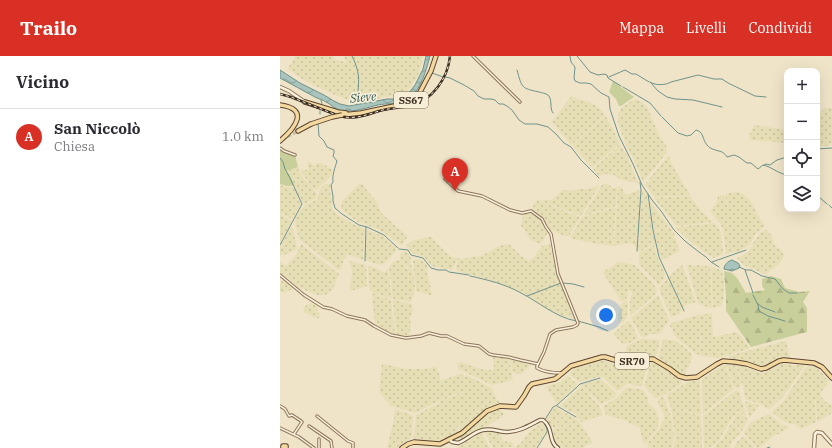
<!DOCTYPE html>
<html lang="it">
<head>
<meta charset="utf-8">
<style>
  body { margin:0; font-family:"IBM Plex Serif",serif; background:#f7f7f7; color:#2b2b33 }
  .controls { position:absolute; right:12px; top:12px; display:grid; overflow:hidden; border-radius:8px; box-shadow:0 4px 16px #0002 }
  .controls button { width:36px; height:36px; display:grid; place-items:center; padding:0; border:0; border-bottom:1px solid #e1e1e2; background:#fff; color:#2b2b33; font:20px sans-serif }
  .you { position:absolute; left:326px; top:259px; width:14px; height:14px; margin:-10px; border:3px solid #fff; border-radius:50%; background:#1a73e8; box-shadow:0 0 0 6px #1a73e833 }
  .badge { display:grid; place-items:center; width:26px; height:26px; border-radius:50%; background:#d93025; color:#fff; font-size:13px; font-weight:700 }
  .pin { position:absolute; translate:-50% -33px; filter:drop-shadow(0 1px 2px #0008) }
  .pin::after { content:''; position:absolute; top:21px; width:14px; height:12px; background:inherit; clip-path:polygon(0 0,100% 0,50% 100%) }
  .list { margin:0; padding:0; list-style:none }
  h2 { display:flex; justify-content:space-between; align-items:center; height:52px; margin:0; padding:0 16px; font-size:17px }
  h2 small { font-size:13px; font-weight:400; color:#7c7c81 }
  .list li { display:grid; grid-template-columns:26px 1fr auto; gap:12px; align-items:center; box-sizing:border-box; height:56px; padding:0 16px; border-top:1px solid #e1e1e2 }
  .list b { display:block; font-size:15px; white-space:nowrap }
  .list p { margin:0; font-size:13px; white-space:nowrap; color:#7c7c81 }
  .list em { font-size:13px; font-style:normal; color:#7c7c81 }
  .icon { flex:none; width:22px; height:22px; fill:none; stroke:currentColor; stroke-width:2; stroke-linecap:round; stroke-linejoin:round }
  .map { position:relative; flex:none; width:552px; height:392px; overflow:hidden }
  header { display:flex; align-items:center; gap:24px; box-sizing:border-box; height:56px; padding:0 20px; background:#d93025; color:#fff }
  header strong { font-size:19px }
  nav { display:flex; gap:22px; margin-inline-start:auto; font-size:14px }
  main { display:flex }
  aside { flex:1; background:#fff }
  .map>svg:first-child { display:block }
</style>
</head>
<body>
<header>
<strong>Trailo</strong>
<nav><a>Mappa</a><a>Livelli</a><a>Condividi</a></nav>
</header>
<main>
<aside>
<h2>Vicino<small></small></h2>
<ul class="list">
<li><span class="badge">A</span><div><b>San Niccolò</b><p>Chiesa</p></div><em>1.0 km</em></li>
</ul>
</aside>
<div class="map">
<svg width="552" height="392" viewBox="0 0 552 392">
  <defs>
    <pattern id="farmland-dots" width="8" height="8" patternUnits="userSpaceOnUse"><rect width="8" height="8" fill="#e6deb5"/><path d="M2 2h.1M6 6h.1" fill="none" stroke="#c6bf9b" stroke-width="1.8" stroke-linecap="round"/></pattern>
    <pattern id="forest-firs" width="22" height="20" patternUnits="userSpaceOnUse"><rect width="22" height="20" fill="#c9cf9b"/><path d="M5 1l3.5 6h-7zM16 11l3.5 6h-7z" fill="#aeb285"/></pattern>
    <pattern id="water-waves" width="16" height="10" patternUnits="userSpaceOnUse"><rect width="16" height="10" fill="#a9c4bc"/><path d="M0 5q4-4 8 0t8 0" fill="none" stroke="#8ba098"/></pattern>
  </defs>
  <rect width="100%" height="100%" fill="#f0e4c8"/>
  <g fill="url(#farmland-dots)">
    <path d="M15,0H53L55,4L66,6L64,0H143L139,17L131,31L124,39L103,41L89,46L80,48L53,38L33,29L19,21L8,13Z"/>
    <path d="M292,40L300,44L309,46L316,50L319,52L325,59L291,89L272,66L289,43Z"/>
    <path d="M355,43L362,46L368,53L380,81L386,89L387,93V96L363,126L362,123L354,104L345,87L343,80L347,82L342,79L338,65V60L341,52L345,49Z"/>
    <path d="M544,52H552V86L548,90H537V66L540,57Z"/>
    <path d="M325,60L326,61L333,73L340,88L312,112L292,89Z"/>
    <path d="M474,69L507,74V87L472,84L470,83V78Z"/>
    <path d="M340,89L348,101L349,104L348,105H349L358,127L342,124L333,119L341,112L332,119L325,118L319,120L313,113Z"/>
    <path d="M389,99L391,107L410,139L374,141L367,131L365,128Z"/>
    <path d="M27,105L35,110L37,107H41L53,114L51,120L35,135L20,114H29Z"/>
    <path d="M18,111L19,115L22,120L30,129L34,135H35L37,142L24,148L17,137L10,119L6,115Z"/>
    <path d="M80,127L83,129L88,136L97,146L99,152L102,158L127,180L126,183L121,189L103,176L98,173L78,166L62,154L61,152L62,145Z"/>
    <path d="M326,127L333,132L337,131L336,150L303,160L322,129Z"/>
    <path d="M45,128H50V136L52,145V151L54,155L58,159L70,166L85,173L83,204L70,199H67L64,204L60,215L19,183L16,171L15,164L18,157L25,149L38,143L39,134Z"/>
    <path d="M0,129L5,131H12L14,132L21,148L12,163L0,157Z"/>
    <path d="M319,130L301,160L259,144H271L283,134L293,135L299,133H308Z"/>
    <path d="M338,131H341L345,138L347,139L353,136L360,134L359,165L335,175Z"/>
    <path d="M362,134L364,135L367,139L375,188L358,196L359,181L372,174L359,181Z"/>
    <path d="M457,136L463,138L471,145L477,158L485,170L473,180L474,181L469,189L457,196L446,198L443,174L441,169L430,155L436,148L438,141L442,139H444L449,153L445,138Z"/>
    <path d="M410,140L421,155L433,166L397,170L395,169L391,163L374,142Z"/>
    <path d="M257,144L300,161L289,180H284L269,173L262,160L253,154L252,152Z"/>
    <path d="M369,146H370L380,158L395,179L394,181L396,183L399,195L382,204L379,198L374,174L383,177L374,173Z"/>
    <path d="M336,151L333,190L318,188L290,182L302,161Z"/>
    <path d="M247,157H250L261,163L264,172L268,176L267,178L261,188L250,184L248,181L246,175L241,170L243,158Z"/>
    <path d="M0,158L12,165L0,186Z"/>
    <path d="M358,166L357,191L352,188L349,187L334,190L335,175Z"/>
    <path d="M434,167L438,171L441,176L443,196L442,199L434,202H433L412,187L396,172V171Z"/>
    <path d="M12,171L13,172L17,193L4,199H0V191L10,172Z"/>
    <path d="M87,174L101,179L116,191L115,196L105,207L103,208L100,209L85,204Z"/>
    <path d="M485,174H486L492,180L494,189L501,194L504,200L500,207L487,217L483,198L476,192L483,198L487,218L486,219L464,209L457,203L458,202L469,195L472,190L473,189H472L474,186L479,178Z"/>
    <path d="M150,180L171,201L182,203L192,201L202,200L217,191L223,189L229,188L241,200L249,205L254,201L262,190L270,188L275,210L294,263L280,259L268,253L246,238L227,231L210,224L177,215L176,211L178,205L177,204L172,214L152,210L144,201L132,197L126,189L134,184L142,183Z"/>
    <path d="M21,188L59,218L54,230L52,234L47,238L43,239H37L29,236L18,231L0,216V206L5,209H7L16,199Z"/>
    <path d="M374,189L377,200L385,218L384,222L379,229L359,208V197Z"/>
    <path d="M123,195L128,196L131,203L130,209L128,211L125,210L120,204V199Z"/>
    <path d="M137,203L141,204L147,209L148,220L150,228L151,237V239H150L136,235L133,204Z"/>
    <path d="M117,204L120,205L127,213L129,212L131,208H132L135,233L131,246L113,243L109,211L113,206Z"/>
    <path d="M70,205L86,209L87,230L71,235L70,234L72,216Z"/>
    <path d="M337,206L351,208L356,210L373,227L377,235L375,239L350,260V243L353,237L350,235H348L347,242L343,245H341L323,217L328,212L329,213Z"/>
    <path d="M402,209L416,246L406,249L404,250L403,253L389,220Z"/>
    <path d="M407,209L430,210L432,252L427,251L418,247Z"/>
    <path d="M88,210L96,212L103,216H105L108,213L112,243L94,237L90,233L89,231Z"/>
    <path d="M431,210L442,215L444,225V243L441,250L433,252Z"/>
    <path d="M388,221L402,254L400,258L391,261L379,233Z"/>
    <path d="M4,222L16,232L3,237L0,234V228Z"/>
    <path d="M92,237L103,241L111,244L115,278L105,275L100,271L95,269Z"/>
    <path d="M378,239L389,264L381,276L378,278H370L365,281L361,280L351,262Z"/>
    <path d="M113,244L132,248L133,254L130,263L131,270L129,280H124L116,278Z"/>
    <path d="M346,244L347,245L348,248L347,261L344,266L340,268L338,262L340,249Z"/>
    <path d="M31,247L38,250L37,256L40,257L39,262H34L27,257H23L24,251Z"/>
    <path d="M432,257L433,281L457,276L470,292L468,293L437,302L421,300V283L431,281L421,283L420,275L421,299L416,298L397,282L394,279L393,274L390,271V269L392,267L411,261L419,259L420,270L419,259Z"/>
    <path d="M350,265L358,282L349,287L343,288L336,281L334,278L336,275L347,266L349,265Z"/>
    <path d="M362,283L380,284L376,301L344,302L347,290L357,285Z"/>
    <path d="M383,283L396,285L406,292L412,299L409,311H407L405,320L400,318L388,308L378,303Z"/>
    <path d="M506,285L510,302L499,305L481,313L452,304L447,300Z"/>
    <path d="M213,301L229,302L233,324L212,329L178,313L177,308L181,306L200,313L208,314H213L214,312Z"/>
    <path d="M230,302L240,305L251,308L242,318L233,317Z"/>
    <path d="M321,304H323L330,307L341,310L350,308L368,307L362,330H356L348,327L338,335L336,334L322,320L299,326L290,319L292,314L294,312L305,310L311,306Z"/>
    <path d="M372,306L379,309L391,316L401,325L402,328L384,339L377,342H375L365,331L364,330L371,307Z"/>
    <path d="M502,307H505L513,310L518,309H524V310L507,336L505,335L506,336L502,342L489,353L480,348L465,343L463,329L456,309L469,312L479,317H484Z"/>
    <path d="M102,308L107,309L128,313H143L156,311L157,312L160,320V324L169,322L178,318H181L184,319V322L186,319L212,332L216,342L219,346L220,348L205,354L181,376L179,374V368L178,369V376L177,378L164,384L159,385L135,383L134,382L136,359L159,347L160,345L182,337V336L159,345L135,357L111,350L99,336Z"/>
    <path d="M446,308H455L462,328L456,333L454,330Z"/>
    <path d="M443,309H445L454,333L423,358L422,323Z"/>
    <path d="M528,310L535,311L540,315L547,323L548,325L547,328L541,336V340L540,341H541L546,346L552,350V357L537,366L536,345L509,337L524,314Z"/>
    <path d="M287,320H288L297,328L295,332L279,346L276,347L267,332V330L280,326Z"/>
    <path d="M420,323L421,359L391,352L387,342L388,338L408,326Z"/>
    <path d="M319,324H322L337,338L332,343L321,348L301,329L302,328Z"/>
    <path d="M301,330L311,339L310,340L319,350L323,359L301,366L296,358L280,350Z"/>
    <path d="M347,331L363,334L368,342V347L376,354L379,366L377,373L373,378L366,387H364L363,386L360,372L344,364L327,359L325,357L324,352L323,350L334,344Z"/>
    <path d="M456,334L459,336L467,361L458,355L451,364L438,386L429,392H424L423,360Z"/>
    <path d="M509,337L535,345L536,366L521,373L516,369L505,366L494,358L492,355L504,345Z"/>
    <path d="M382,341H383L385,345L390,357L392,366L394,381L392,392H371L369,391V392H366L368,391L367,387L379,373L383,365L384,361L383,356L378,348V345L379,343Z"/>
    <path d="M467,345L479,349L470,361H469L465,347Z"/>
    <path d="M275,351L285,357L274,372L266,364Z"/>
    <path d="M219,352L221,353L224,359L207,370L180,385L178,382L188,374L205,359L210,355Z"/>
    <path d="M391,352L421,360L422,392H393L395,385V380Z"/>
    <path d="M116,353L133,360L132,382L116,392H107L114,363L115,354Z"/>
    <path d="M458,356L468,363L462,375L453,366L455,360Z"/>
    <path d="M286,357L298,364L300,367L274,372Z"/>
    <path d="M489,358L503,369L508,371L507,373L501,377L493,380L481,391L477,392L473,388L464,377L470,367Z"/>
    <path d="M452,366L454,367L461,376L452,386L450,392H433L442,383Z"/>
    <path d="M300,367L313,387L301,392H284L276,389L275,387L273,373Z"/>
    <path d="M261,368H263L267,375L255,392H234L241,387L251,374Z"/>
    <path d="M211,375L218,376L223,385L231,386L234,390L233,391L213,392L204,376Z"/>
    <path d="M200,377L202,378L210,392H176Z"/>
    <path d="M464,380L474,391L473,392H454L457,386Z"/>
  </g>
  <g fill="#c9cf9b">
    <path d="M333,25L354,41L341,50H339L336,43L329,36Z"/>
    <path d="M0,94L15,99L18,111L6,115L10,119L14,129C9,131 5,130 0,128Z"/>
  </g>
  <path fill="url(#forest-firs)" d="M444,215L452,217L457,222L466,237L485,234L482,230V223L491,220L501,223L505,232L519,236L530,235L523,246L527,252V276L471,291L446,255V240Z"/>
  <g fill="url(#water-waves)" stroke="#6f938a">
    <path d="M146,0H150C146,15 139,41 123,46C115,49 107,47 98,49C86,52 75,56 62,55C56,54 52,49 46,46C43,44 39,43 35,41C23,35 12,28 0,22V14L20,27L44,39L54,45L60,48L69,50L107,43H116L122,42L128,38L135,29L143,13Z"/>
    <path d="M452,204L458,207L460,210L459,212L452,215L444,213C444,209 448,205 452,204Z"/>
  </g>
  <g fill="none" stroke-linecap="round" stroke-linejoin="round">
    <g stroke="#6f938a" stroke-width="1">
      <path d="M72,0C82,20 78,27 77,48"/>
      <path d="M290,0L291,6L295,11L294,22L295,25L300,27H306L311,28L321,37L329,41L330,53L339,80L353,108L362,129L372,144L381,155L394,174L405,185L419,196L426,201L431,206L439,211"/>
      <path d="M297,0L310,16L318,19L324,18L327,19L328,22L341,30"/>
      <path d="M237,14C242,32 241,32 259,36C262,37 265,37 268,39C273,44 269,52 273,57"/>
      <path d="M152,17L163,21"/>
      <path d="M165,21L170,22L184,29L194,35L198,40L204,43H211L215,44L219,48H223L227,50L232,54L239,64L245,68H257L268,71L276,78L284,87L291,91L301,104L319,122"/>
      <path d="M329,21L345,14L352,18H356L369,26"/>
      <path d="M370,26C376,30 386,29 391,26L418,19L434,23H442L448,27L475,40L486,41"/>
      <path d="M371,27L378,35L387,41L395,43L413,44L442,51"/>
      <path d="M343,31L370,47L381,60"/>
      <path d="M41,44L42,48"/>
      <path d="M40,58V55"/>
      <path d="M382,61L398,77L407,80L411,79L416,74C424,76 422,83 427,89C431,94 437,94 442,96C444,97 446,99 447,101L454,99L459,101L467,107H471L478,113L483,109C492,111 497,117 507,119"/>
      <path d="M38,67L39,80L44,85L47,91L54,94V97L53,100L57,105C55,112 52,119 53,126L51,129L53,140V145L55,152L62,158L79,169L87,171L104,179L118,192"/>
      <path d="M537,93L552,92"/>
      <path d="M0,102L3,106L5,113L10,122L22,148L0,189"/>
      <path d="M484,109L486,108L490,109L497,104L507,101"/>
      <path d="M368,138L373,174L379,201L404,255"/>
      <path d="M537,139L547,148"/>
      <path d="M549,149L552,152"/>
      <path d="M119,193L128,194L131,199L143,202L151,212L158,214H166L169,216L189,219"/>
      <path d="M357,195L361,134L360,126"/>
      <path d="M85,205L86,171"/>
      <path d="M432,206L466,194"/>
      <path d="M459,211L466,214H471L482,220L495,223L503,233L509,237H517"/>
      <path d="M465,214L473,237"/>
      <path d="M190,220C208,224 225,228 241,237C259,246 275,261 296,265"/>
      <path d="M283,227L293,228L304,231"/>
      <path d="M473,239L478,249L479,255L488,260L505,265"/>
      <path d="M247,240L281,227"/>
      <path d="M477,247L482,251L495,256"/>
      <path d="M298,265L319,271L328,275"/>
      <path d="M277,350L296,361"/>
      <path d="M257,392L267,376C268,372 264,369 264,365L273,351L277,349L296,332L300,328L320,322"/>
      <path d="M487,392L490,391"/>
    </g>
    <path stroke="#ccc0a6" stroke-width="3.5" stroke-dasharray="3.5 2" stroke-linecap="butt" d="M3,83L18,75"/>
    <g stroke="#8d765c" stroke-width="3.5">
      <g id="minor">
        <path d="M193,0L240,46"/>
        <path d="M0,92L4,95L15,99"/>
        <path d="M165,123L178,135L202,140L230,154L242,157L251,155L262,163L266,171L271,178L278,218L298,267L297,269L293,271L276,274L270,278L264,296L257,310V312C264,316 274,317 281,317"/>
        <path d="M0,219L24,239L43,251L52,253L67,260L85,264L94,270L111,279L126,282L141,280L149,277L161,280H167L184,288L199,290L209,298L213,299L228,301L240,304L258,308"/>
        <path d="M0,350L5,353L9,360L12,359L21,365L22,366L14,378"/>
        <path d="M37,360L68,385L73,387V392"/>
        <path d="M29,370L51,385L52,392"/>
        <path d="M0,372L19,381L34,392"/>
        <path d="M39,392V383"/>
      </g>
    </g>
    <g stroke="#8d765c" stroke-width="4.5">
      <g id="tertiary">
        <path d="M0,31L9,35L25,46"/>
        <path d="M534,392L535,378L537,376L542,377L552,388"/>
      </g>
    </g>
    <g stroke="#6f573f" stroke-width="4.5">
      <path id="secondary" d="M169,383L172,386L178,387C187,384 193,376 203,374C212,372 219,376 227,376C239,376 250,369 260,364H263C274,372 268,386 278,392"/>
    </g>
    <g stroke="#5b4430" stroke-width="5.5">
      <g id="primary">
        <path d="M25,46L58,56L66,57"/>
        <path d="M0,49C31,53 14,73 0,85"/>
        <path d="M62,59L81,57L119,49L131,45L135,42L140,36L151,15L156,0"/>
        <path d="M18,75L31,68"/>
        <path d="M3,392V390H6V392"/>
        <path d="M122,392L128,388L134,386L160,388L182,377L207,355L220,350L236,351L244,340L249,331L252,328L275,323L279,320L291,310L322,301H325L338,305L373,303L390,313L399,320L406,322L417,321L437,308L443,305L455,306L467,308L481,313L486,312L499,305L504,304L534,307L542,311L552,322"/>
      </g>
    </g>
    <use href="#minor" stroke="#faf1dc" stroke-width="1.5"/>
    <use href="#tertiary" stroke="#faf1dc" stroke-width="2.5"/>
    <use href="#secondary" stroke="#faf1dc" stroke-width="2.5"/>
    <use href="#primary" stroke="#f3d9a0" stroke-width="3.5"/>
    <g stroke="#3d2e20" stroke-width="2.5">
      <g id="rail">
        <path d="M0,38L11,41L54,58"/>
        <path d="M60,60C74,64 86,59 99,55C109,52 120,52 130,50C153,44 168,22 170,0"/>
      </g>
    </g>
    <use href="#rail" stroke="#f7eed8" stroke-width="1" stroke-dasharray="3" stroke-linecap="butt"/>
    <g stroke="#5b4430" stroke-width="5.5" stroke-linecap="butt">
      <path id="primary-bridge" d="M31,68L52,61L62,59"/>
    </g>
    <use href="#primary-bridge" stroke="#f3d9a0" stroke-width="3.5"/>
  </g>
  <g text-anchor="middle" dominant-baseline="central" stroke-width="3.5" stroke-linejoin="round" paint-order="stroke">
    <g fill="#f7eed8" stroke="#756857" stroke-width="1">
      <rect x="114" y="36" width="34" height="16" rx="3"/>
      <rect x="335" y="297" width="34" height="16" rx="3"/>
    </g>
    <g font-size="10" font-weight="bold" fill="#3d2e20">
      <text x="131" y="44">SS67</text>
      <text x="352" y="305">SR70</text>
    </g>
    <g font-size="12" font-style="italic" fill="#2f5d5a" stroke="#f7eed8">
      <text transform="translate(83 41) rotate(-5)">Sieve</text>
    </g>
  </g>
</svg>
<div class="controls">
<button>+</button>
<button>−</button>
<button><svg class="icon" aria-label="locate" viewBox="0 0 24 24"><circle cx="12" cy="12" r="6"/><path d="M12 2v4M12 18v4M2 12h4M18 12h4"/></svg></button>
<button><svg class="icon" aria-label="layers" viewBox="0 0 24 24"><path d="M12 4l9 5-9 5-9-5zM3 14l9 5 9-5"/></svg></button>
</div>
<div class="you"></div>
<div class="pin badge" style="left:175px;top:135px">A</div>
</div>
</main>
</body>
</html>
